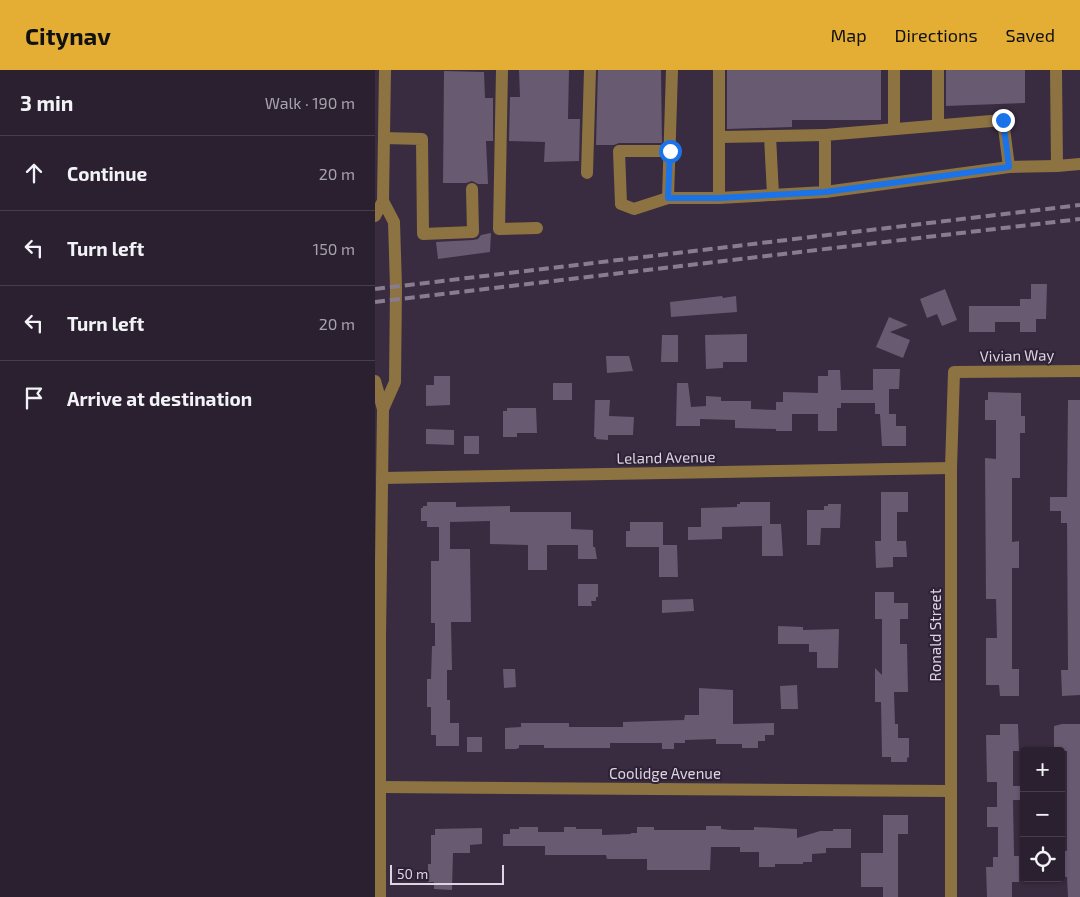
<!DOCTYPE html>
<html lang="en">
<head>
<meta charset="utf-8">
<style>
  body { margin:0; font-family:"Exo 2",sans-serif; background:#372d3c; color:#f1f3f6 }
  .controls { position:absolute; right:15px; bottom:15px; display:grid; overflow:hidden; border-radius:5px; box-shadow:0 1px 4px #0004 }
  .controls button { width:45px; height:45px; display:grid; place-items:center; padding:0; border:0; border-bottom:1px solid #473e4c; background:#2b2030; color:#f1f3f6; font:25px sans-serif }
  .scale { position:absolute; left:15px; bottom:12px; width:114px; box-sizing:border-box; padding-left:5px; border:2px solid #ded5e3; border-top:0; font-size:14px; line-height:18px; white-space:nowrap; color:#ded5e3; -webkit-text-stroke:4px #2e2236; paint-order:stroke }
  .stop { position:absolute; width:15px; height:15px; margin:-11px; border:4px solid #1a73e8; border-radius:50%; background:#fff }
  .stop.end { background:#1a73e8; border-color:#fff; box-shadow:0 1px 5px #0008 }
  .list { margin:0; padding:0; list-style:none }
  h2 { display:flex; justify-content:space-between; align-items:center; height:65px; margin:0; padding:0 20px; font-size:21px }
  h2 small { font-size:16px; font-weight:400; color:#a6a3ab }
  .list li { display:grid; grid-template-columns:32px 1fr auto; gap:15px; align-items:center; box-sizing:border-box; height:75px; padding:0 20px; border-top:1px solid #473e4c }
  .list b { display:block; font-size:19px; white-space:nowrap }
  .list em { font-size:16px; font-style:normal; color:#a6a3ab }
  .icon { flex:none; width:28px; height:28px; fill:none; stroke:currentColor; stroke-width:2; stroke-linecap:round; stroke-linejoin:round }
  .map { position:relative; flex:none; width:705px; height:827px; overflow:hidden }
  header { display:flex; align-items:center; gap:30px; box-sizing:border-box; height:70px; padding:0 25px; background:#e4ae35; color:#111 }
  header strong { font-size:24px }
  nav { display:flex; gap:28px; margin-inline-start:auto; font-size:18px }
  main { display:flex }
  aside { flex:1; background:#2b2030 }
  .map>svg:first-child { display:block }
</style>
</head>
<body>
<header>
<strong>Citynav</strong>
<nav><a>Map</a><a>Directions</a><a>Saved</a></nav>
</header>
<main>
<aside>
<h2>3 min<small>Walk · 190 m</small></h2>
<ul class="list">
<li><svg class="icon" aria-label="ahead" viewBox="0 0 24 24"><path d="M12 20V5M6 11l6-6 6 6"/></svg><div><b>Continue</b></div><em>20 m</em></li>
<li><svg class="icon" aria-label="left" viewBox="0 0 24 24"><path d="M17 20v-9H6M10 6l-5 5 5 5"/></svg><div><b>Turn left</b></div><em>150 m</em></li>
<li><svg class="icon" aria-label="left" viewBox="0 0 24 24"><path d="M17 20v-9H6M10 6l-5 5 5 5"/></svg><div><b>Turn left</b></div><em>20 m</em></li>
<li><svg class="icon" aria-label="arrive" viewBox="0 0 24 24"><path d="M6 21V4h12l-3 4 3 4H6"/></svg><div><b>Arrive at destination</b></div></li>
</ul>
</aside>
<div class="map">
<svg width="705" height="827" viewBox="0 0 705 827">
  <rect width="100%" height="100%" fill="#392b40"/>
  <g fill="#685a71">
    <path d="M144,0H194L193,49H205L204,91L169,92L170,72L134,71L135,27H145Z"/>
    <path d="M223,0H286L287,73H244L239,75H221Z"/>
    <path d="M352,0H506V50H417V57L352,59Z"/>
    <path d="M571,0H650V33L571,36Z"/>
    <path d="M69,1L109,2L110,28H118V71H111L113,114H103L97,111L91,113H68Z"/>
    <path d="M116,163L115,182L63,189L61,172L98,170L103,169L106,165Z"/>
    <path d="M656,214H672L671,249H661V262H645V252H620V262H594V236H645V229H656Z"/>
    <path d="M570,219L582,250L567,256L562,244L552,248L545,229Z"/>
    <path d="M347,226L348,228L361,226L362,242L296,247L295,232Z"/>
    <path d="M514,247L533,255L515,262L535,270L528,288L501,277Z"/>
    <path d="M372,264V292H348V298L331,299L330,265Z"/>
    <path d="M287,265H303V292H286Z"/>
    <path d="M231,286H254L258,301L232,303Z"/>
    <path d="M498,299H525L524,319H514V344H521V356H531V376H507L505,344H510H500V333H466V338H462V361H443V344H417V361H401V359L360,358V350L325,349V356H301L302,313H313L316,337L331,336V326L346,327V331H376V339L401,340V332H408V322L443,323V306H453V300H465L466,320H498Z"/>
    <path d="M59,306H75V335L51,336V315H59Z"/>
    <rect x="178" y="313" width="19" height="17"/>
    <path d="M613,322L646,323V346H650V363H645V408H637V472L644,471V498H637V599H644V626H625L624,615H611V568H622L621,529H611L610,388L621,389V350H610V330H613Z"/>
    <path d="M220,330H235L234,346L259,347L258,365H233V370L221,369V367H219Z"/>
    <path d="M693,330H705V625L687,626L686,600H693L692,453H686V441H675V427H692Z"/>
    <path d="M132,338H161L162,363H142V367H128V341H132Z"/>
    <path d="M51,359L79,360V375L51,374Z"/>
    <rect x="89" y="366" width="15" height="18"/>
    <path d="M506,422H533V442H522V471H531L532,487H518V497L501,498L500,471H506Z"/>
    <path d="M52,432H81V437L135,436V442H196V459L218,460V477H220L222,489H203V475H172V500H153V475L115,474V451L75,452V479H95L96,552H76L77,600H72V630H75V653H84V676H61V665H56V637H52V609H56L57,576H60V553H56V491H64V457H52V451H46V438H48V436H52Z"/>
    <path d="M365,432H395V454H406L408,486H387V456L347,457V469L313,470V457H326V438L362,437V434H365Z"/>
    <path d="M453,434H466L465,458H446L445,475H432V440H449V436H453Z"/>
    <path d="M255,452H288V475H302L303,507H284V477H251V461H255Z"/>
    <path d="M203,514H223V527H221V531H216L217,536H203Z"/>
    <path d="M500,522H519V533H533V549H525V574H532L533,622H519L520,654H523V668H534V687L532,688V692H516V687H507L506,632H500V598L507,605V549H500Z"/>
    <path d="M318,529L319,541L287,543V530Z"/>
    <path d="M403,556L428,557V560L464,559L463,598H442V582H434V574H403Z"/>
    <path d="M128,599H140L141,617L129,618Z"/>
    <path d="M422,615L423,639H406L405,616Z"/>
    <path d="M324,618L358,620V654L399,653V665H390V671H383V678H367V674H341V669L310,670V673H299V679H287V673H235V678H169V675H144V678L141,679H130V658L146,657V653H194V657H248V652L309,650L310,645H324Z"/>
    <path d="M625,654H643L644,681H638V716H649V730H638L639,786H644V812H637V827H612L611,797H618V787H623V757H612V737H622V712H612L611,665H625Z"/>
    <path d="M687,654H705V827H693L692,807H686V780L692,781V681H679V656Z"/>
    <rect x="92" y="667" width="15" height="15"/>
    <path d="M508,745H533V764H523V827H508V817H486V783H508Z"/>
    <path d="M331,756H346V759L356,760H379V757L422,759V768L445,761H458V759H476V778H451V783L437,784V792H428V794H400V797H384V782H365V777H336L335,800H272V789H232L231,785H170V776H128V764H135V759H144V757H163V762H189V757H201V759H227V765L256,764V763H262V757H279V760H331Z"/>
    <path d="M107,758V774L95,775V783H78L77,820L59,819V812H53V794H56V765H60V759Z"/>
  </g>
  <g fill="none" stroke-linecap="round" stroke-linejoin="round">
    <g stroke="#8d7342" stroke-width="12">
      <path d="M127,0L124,159L162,158"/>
      <path d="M297,0L293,128H344"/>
      <path d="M344,0V128L450,122V65L628,50L634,97L682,96"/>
      <path d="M519,0V58"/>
      <path d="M563,0V55"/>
      <path d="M681,0L682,96L705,94"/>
      <path d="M395,66L398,125"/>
      <path d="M344,67L450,65"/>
      <path d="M9,68L47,69L48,164L98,162L97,119"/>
      <path d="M212,103L215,0"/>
      <path d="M450,122L634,97"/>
      <path d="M293,128L259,139L246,134L244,81H295"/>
      <path d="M8,131L19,152L21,217L20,312L8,339"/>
      <path d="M0,146L8,131L10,0"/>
      <path d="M0,311L8,339L5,569V827"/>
      <path d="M7,408L576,398"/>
      <path d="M5,717L576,721"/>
      <path d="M576,827V398L579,302L705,301"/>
    </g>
    <g stroke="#887c8e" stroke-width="4" stroke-dasharray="10 5" stroke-linecap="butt">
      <path d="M0,219L705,135"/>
      <path d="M0,232L705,149"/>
    </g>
  </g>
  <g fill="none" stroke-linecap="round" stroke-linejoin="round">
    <path stroke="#1a73e8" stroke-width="6" d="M295,81L293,128H344L450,122L634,97L628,50"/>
  </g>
  <g text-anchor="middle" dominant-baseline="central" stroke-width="4" stroke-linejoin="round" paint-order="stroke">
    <g font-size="15" fill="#ded5e3" stroke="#2e2236">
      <text transform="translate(642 285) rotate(-1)">Vivian Way</text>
      <text transform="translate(291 387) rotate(-1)">Leland Avenue</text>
      <text transform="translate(560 565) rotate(-90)">Ronald Street</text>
      <text x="290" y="703">Coolidge Avenue</text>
    </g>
  </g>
</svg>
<div class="controls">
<button>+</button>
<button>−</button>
<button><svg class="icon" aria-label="locate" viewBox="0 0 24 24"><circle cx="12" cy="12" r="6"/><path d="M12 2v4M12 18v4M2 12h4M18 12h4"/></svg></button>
</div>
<div class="scale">50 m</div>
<div class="stop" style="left:295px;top:81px"></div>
<div class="stop end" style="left:628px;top:50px"></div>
</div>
</main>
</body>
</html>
